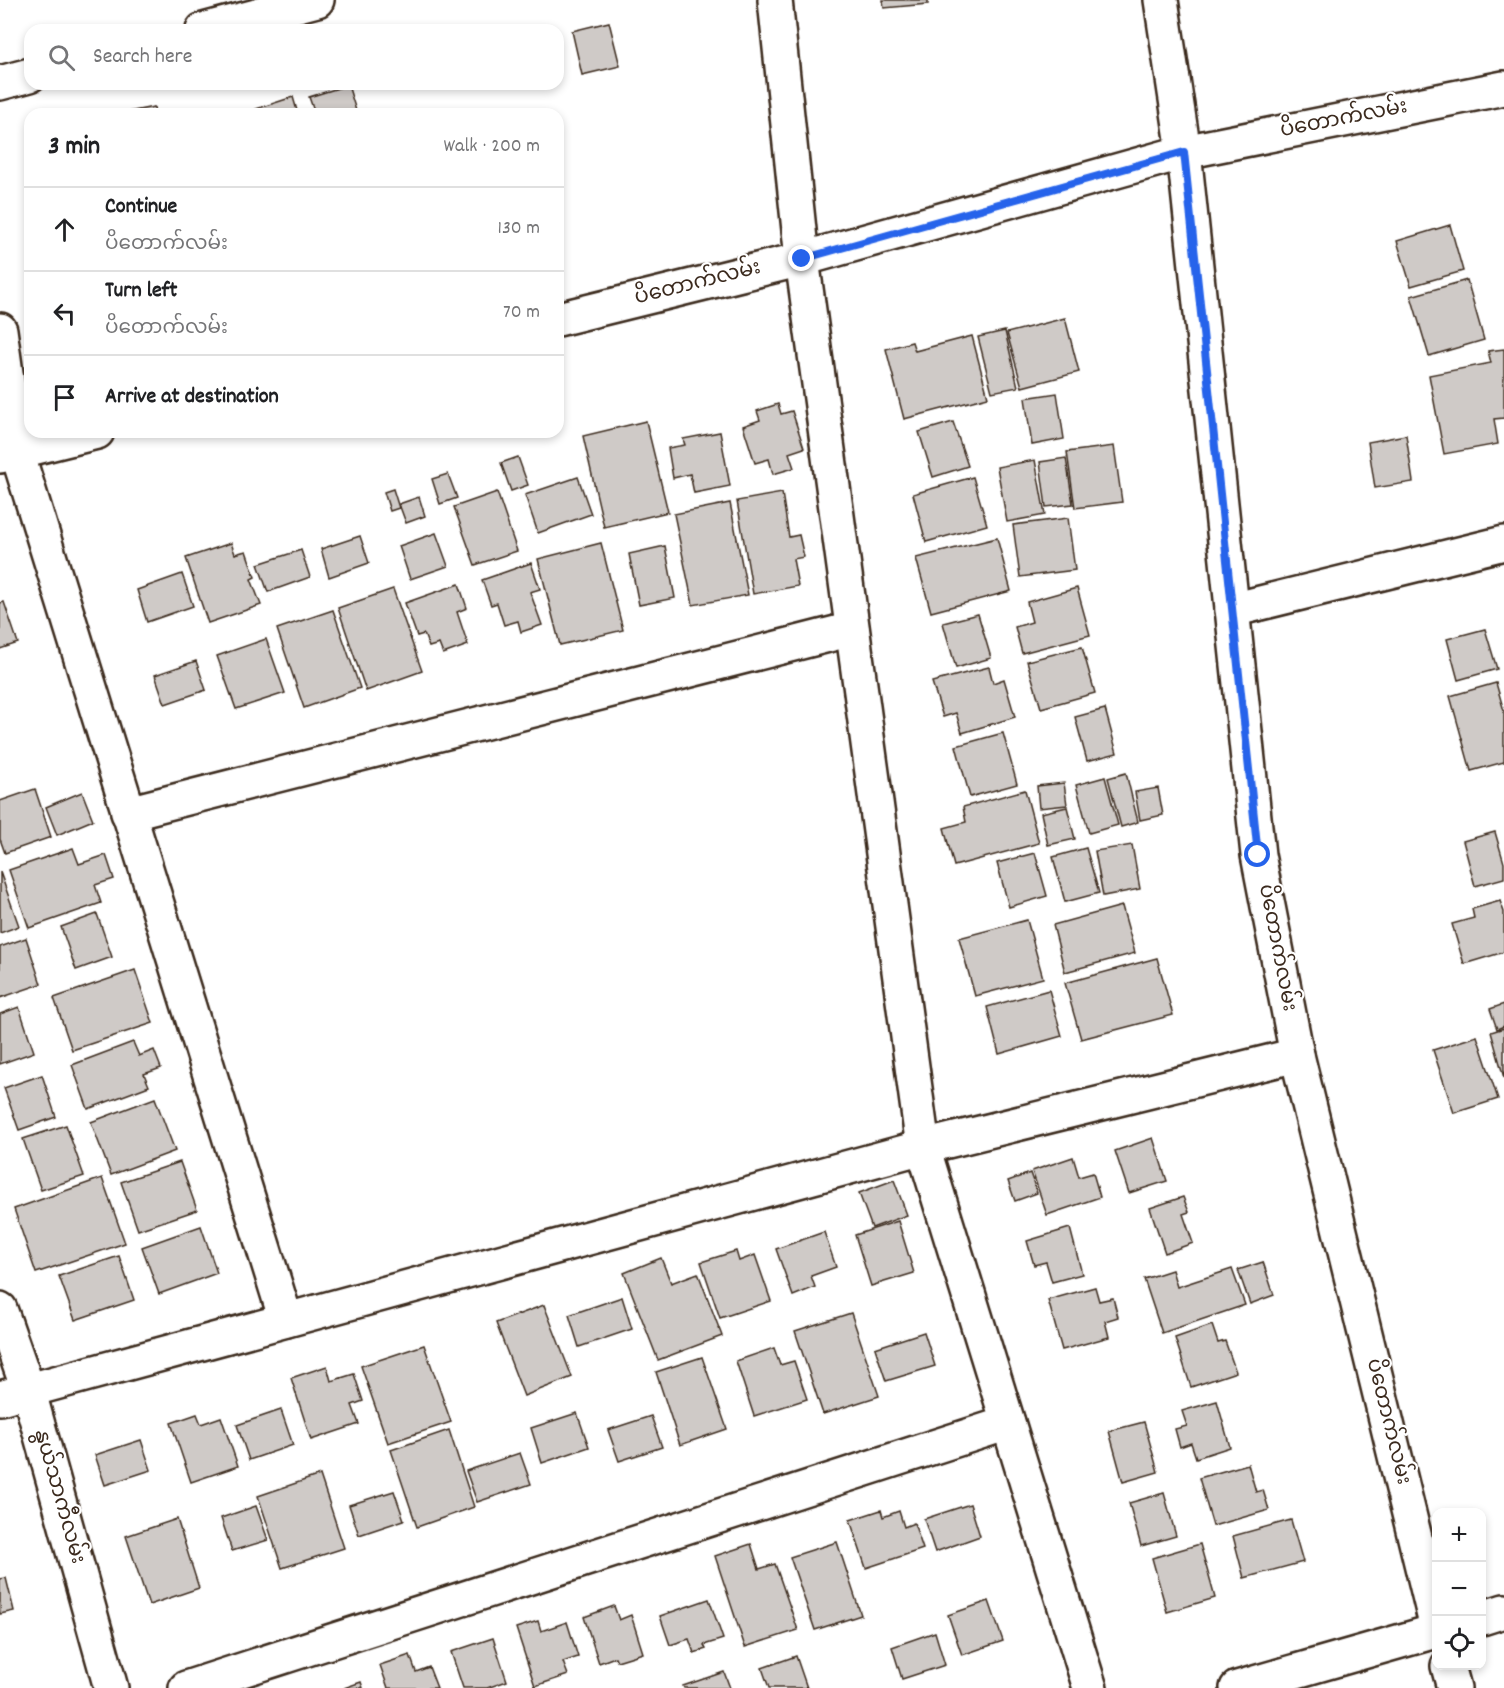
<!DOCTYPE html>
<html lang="en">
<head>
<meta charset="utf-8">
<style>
  body { margin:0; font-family:Dekko,"Noto Sans Myanmar",sans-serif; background:#f6f6f6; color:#202124 }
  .controls { position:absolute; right:18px; bottom:18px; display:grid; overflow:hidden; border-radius:12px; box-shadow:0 3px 9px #0003 }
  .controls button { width:54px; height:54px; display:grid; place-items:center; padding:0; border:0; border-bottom:2px solid #e0e0e0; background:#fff; color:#202124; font:30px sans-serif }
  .stop { position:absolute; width:18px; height:18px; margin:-14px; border:4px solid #2563eb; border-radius:50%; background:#fff }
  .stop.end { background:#2563eb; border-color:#fff; box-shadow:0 2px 6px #0008 }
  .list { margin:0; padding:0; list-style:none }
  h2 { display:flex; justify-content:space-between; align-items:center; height:78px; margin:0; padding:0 24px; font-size:26px }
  h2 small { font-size:20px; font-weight:400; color:#757577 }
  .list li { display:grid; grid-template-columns:39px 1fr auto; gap:18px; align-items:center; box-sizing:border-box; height:84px; padding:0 24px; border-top:2px solid #e0e0e0 }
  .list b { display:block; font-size:22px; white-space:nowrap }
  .list p { margin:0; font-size:20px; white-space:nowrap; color:#757577 }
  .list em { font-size:20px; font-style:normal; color:#757577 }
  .icon { flex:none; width:33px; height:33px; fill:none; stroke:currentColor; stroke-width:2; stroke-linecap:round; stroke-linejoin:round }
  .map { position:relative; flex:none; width:1504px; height:1688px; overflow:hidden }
  .search { position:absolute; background:#fff; box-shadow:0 3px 9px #0003; left:24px; top:24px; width:540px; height:66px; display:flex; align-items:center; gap:15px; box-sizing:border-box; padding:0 21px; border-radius:18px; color:#757577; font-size:22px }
  .panel { position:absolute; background:#fff; box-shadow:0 3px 9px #0003; left:24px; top:108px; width:540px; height:330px; border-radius:18px }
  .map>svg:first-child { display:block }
</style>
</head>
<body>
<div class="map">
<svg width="1504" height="1688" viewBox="0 0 1504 1688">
  <rect width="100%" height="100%" fill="#fff"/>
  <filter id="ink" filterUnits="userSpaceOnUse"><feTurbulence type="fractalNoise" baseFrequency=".0167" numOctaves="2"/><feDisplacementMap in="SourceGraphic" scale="12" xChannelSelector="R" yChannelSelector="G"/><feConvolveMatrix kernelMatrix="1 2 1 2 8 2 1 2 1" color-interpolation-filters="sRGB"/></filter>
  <g filter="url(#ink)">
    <g fill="#cfcac7" stroke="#3b2a1e" stroke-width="1.5">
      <path d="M883,0H928V4L884,8Z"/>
      <path d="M609,22L620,66L582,75L572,31Z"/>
      <path d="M348,85L357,114H315L309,97Z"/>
      <path d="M293,97L298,114H257L256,109Z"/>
      <path d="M154,107L155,114H118Z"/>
      <path d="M1450,225L1463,271L1411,286L1397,241Z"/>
      <path d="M1467,280L1484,340L1429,356L1411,296Z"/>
      <path d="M1065,318L1079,372L1022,387L1007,333Z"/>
      <path d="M1005,331L1018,387L992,392L978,337Z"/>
      <path d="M972,336L988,397L904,419L886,349L912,342L915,351Z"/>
      <path d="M1504,349V418L1494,419L1498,444L1444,454L1429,375L1491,363L1488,351Z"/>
      <path d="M1057,393L1064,439L1032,445L1025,398Z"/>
      <path d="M778,404L781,414L792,411L804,448L789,453L794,468L773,474L769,459L755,463L743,426L760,420L757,411Z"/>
      <path d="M646,421L668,512L604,527L583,436Z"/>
      <path d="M953,422L968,466L933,477L919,432Z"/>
      <path d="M720,432L730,486L694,493L690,474L673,478L668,448L685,445L683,439Z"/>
      <path d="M1406,435L1413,482L1375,488L1368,442Z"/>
      <path d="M1114,446L1122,502L1075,508L1067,452Z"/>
      <path d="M518,457L528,485L511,491L501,463Z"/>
      <path d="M1066,458L1073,504L1046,507L1040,462Z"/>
      <path d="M1035,460L1045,515L1007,522L997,467Z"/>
      <path d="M448,474L457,498L440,504L432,479Z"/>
      <path d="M578,477L591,514L538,533L525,495Z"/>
      <path d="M973,477L987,525L926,542L913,494Z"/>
      <path d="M393,489L399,508L390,511L384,492Z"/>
      <path d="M497,492L517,551L475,565L454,507Z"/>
      <path d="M782,493L789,537L799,535L804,557L793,559L798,586L753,594L737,501Z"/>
      <path d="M419,497L425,516L406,523L399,504Z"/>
      <path d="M730,503L748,595L693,605L674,514Z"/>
      <path d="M1068,518L1075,570L1020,577L1013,525Z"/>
      <path d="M436,533L448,566L410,579L399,546Z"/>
      <path d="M360,536L369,563L329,577L321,549Z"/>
      <path d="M997,538L1011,591L931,612L916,558Z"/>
      <path d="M231,543L235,554L246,551L255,577L251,579L261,605L208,623L186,558Z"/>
      <path d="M601,543L623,630L560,645L538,559Z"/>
      <path d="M665,546L675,598L639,605L629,554Z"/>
      <path d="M301,550L310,577L268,592L258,564Z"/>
      <path d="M531,563L540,589L530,592L542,625L521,632L518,621L504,625L497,603L491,605L482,580Z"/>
      <path d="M182,574L193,606L147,622L137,590Z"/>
      <path d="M459,584L467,608L457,612L468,645L443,654L439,644L429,647L424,634L417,636L405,603Z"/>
      <path d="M1077,588L1090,635L1022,653L1015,627L1032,622L1027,602Z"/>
      <path d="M393,589L422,671L366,691L338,608Z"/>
      <path d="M4,602L18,643L0,649V603Z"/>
      <path d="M333,610L360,688L304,708L277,629Z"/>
      <path d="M978,614L991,658L956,668L943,623Z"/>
      <path d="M1485,629L1497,669L1458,680L1447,639Z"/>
      <path d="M266,639L285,693L236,709L217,656Z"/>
      <path d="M1082,647L1095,693L1041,708L1027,661Z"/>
      <path d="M196,661L206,690L165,704L155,675Z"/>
      <path d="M989,667L993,683L1004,679L1015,717L962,733L956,713L943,717L932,682Z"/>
      <path d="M1496,683L1504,711V762L1471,771L1450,696Z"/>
      <path d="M1105,709L1117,753L1087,761L1075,717Z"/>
      <path d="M1003,733L1017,784L970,797L956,746Z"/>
      <path d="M1126,773L1138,822L1121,827L1108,778Z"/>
      <path d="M1105,777L1118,825L1089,833L1076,785Z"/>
      <path d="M1064,783L1067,805L1039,808L1037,786Z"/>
      <path d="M1158,788L1163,815L1140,820L1135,792Z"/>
      <path d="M35,789L51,837L5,853L0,839V801Z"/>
      <path d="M1025,790L1039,843L954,866L944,828L966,822L963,807Z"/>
      <path d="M82,792L93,820L57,835L46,807Z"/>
      <path d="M1067,807L1075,839L1048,845L1041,813Z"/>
      <path d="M1495,832L1504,863V878L1475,886L1463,841Z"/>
      <path d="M1132,845L1140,889L1103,896L1095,851Z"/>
      <path d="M73,848L79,864L106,855L114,879L95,885L101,903L29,928L9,870Z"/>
      <path d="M1086,848L1099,893L1065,902L1053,857Z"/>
      <path d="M1035,853L1047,896L1009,907L997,863Z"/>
      <path d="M0,872L19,926L0,933Z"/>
      <path d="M1500,901L1504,912V952L1464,964L1452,924L1474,918L1472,909Z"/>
      <path d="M1122,906L1135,953L1065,972L1053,925Z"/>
      <path d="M97,914L112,957L76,970L61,927Z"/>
      <path d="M1027,920L1043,978L975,996L959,938Z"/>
      <path d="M26,938L41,984L0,998V947Z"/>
      <path d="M1157,958L1173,1015L1081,1039L1065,983Z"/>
      <path d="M135,970L153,1023L72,1050L54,998Z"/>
      <path d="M1049,990L1062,1036L999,1054L987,1007Z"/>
      <path d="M1504,1004V1026L1497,1029L1490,1009Z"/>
      <path d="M19,1007L34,1052L0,1064V1014Z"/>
      <path d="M1504,1028V1078L1491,1032Z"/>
      <path d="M1477,1036L1498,1099L1454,1113L1433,1050Z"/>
      <path d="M133,1042L139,1056L154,1050L161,1068L144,1074L149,1086L88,1109L72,1065Z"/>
      <path d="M42,1075L56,1117L19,1130L4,1088Z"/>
      <path d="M155,1098L175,1151L111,1175L91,1122Z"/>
      <path d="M66,1125L84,1176L41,1190L23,1139Z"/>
      <path d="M1153,1138L1167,1181L1129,1193L1115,1151Z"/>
      <path d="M1073,1157L1079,1177L1093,1173L1100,1197L1047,1215L1032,1171Z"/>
      <path d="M180,1162L197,1210L138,1230L121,1182Z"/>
      <path d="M1030,1173L1037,1193L1015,1201L1008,1181Z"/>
      <path d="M102,1178L125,1243L36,1273L14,1209Z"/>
      <path d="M894,1180L907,1215L872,1228L859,1193Z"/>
      <path d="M1183,1197L1189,1212L1183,1214L1193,1243L1165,1253L1150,1208Z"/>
      <path d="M898,1221L914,1273L871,1286L855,1235Z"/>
      <path d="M201,1226L217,1273L159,1294L142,1247Z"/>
      <path d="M1070,1228L1082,1274L1052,1282L1046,1262L1034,1265L1027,1241Z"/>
      <path d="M824,1232L836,1267L811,1276L815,1287L793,1296L776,1249Z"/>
      <path d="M736,1251L739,1261L755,1255L771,1301L720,1318L701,1262Z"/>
      <path d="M119,1256L134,1300L75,1320L59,1276Z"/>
      <path d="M661,1258L671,1283L698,1273L722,1336L658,1360L624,1273Z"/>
      <path d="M1263,1262L1274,1295L1250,1304L1238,1270Z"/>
      <path d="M1232,1269L1245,1305L1162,1333L1144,1279L1172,1270L1177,1287Z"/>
      <path d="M1095,1287L1099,1301L1113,1298L1118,1317L1105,1321L1109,1337L1062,1350L1048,1300Z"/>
      <path d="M622,1297L632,1329L579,1347L569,1315Z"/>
      <path d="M544,1305L572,1377L524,1396L496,1323Z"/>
      <path d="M851,1313L879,1396L823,1414L795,1331Z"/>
      <path d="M1212,1325L1218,1343L1225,1341L1236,1372L1191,1387L1175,1338Z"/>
      <path d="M924,1332L935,1366L886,1381L875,1348Z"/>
      <path d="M424,1345L451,1422L388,1443L361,1366Z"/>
      <path d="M774,1348L780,1365L794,1361L807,1399L754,1416L736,1361Z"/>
      <path d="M702,1357L727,1429L680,1445L656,1372Z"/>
      <path d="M327,1366L331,1381L354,1374L363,1401L352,1405L359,1424L311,1440L291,1378Z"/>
      <path d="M1217,1401L1230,1447L1196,1458L1191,1443L1180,1447L1175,1429L1187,1426L1182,1411Z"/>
      <path d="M281,1410L293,1445L249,1460L237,1425Z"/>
      <path d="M577,1413L589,1447L542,1463L531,1428Z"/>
      <path d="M197,1414L201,1424L221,1417L238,1466L191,1482L171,1423Z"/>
      <path d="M651,1416L662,1447L619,1461L608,1430Z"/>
      <path d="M1144,1422L1158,1472L1123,1482L1109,1431Z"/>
      <path d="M449,1430L474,1507L417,1527L391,1450Z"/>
      <path d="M141,1440L151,1470L105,1485L95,1455Z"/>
      <path d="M520,1453L531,1484L477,1502L466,1471Z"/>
      <path d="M1248,1464L1256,1492L1263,1490L1269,1510L1213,1526L1199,1478Z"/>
      <path d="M320,1475L344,1548L282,1568L258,1496Z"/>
      <path d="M394,1491L404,1520L359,1535L349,1505Z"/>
      <path d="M1164,1493L1176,1536L1141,1546L1129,1503Z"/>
      <path d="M970,1504L980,1536L935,1552L924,1519Z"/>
      <path d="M256,1506L268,1540L232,1551L221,1518Z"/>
      <path d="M881,1510L883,1517L899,1511L904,1527L914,1523L923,1549L866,1568L850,1520Z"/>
      <path d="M177,1519L199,1588L149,1605L126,1536Z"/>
      <path d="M1291,1520L1303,1562L1244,1578L1233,1536Z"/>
      <path d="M837,1542L861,1615L815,1630L790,1557Z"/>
      <path d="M751,1544L759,1569L775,1564L798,1630L745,1647L715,1556Z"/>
      <path d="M1200,1544L1215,1598L1167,1612L1152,1558Z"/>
      <path d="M6,1578L14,1611L0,1614V1579Z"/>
      <path d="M709,1599L723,1639L704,1645L706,1649L694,1653L689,1639L670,1645L660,1616Z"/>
      <path d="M989,1601L1003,1641L962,1655L948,1615Z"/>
      <path d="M614,1606L619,1620L631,1615L643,1653L617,1661L615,1657L599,1663L584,1617Z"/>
      <path d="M538,1621L541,1631L567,1622L578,1657L563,1662L568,1675L535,1686L516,1628Z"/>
      <path d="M935,1632L945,1665L902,1679L892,1647Z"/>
      <path d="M493,1638L507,1681L487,1688H463L451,1652Z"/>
      <path d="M410,1655L416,1672L429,1667L437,1688H388L380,1665Z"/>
      <path d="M796,1656L807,1688H769L762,1668Z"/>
      <path d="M724,1672L730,1688H684L683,1686Z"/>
      <path d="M361,1682L363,1688H344Z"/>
    </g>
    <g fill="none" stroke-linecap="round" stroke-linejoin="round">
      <g stroke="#3b2a1e" stroke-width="38">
        <g id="minor">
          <path d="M775,0L802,259L923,1147L1090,1688"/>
          <path d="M1161,0L1184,152L1258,855L1297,1055L1436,1624"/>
          <path d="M203,30L317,0"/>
          <path d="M0,83L30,75"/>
          <path d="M558,319L802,259L1184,152L1504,88"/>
          <path d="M0,330L17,452L286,1320"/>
          <path d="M0,456L97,432"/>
          <path d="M1232,610L1504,543"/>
          <path d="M128,813L852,629"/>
          <path d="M0,1309L28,1389L111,1688"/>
          <path d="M0,1398L923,1147L1297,1055"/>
          <path d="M1482,1618L1504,1611"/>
          <path d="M1448,1666L1454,1688"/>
          <path d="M186,1688L1008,1423"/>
          <path d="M1237,1688L1436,1631"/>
        </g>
      </g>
      <use href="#minor" stroke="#fff" stroke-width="33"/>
    </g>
  </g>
  <g fill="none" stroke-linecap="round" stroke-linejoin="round" filter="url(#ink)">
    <path stroke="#2563eb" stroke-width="8" d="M802,259L1184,152L1258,855"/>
  </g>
  <g text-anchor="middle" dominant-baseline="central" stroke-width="4.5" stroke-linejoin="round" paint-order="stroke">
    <g font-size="21" fill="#3b2a1e" stroke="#fff">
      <text transform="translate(1344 120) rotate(-11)">ပိတောက်လမ်း</text>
      <text transform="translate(698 284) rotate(-14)">ပိတောက်လမ်း</text>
      <text transform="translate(1276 948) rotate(79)">ပိတောက်လမ်း</text>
      <text transform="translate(1387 1422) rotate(76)">ပိတောက်လမ်း</text>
      <text transform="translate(58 1497) rotate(74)">နွယ်သာကီလမ်း</text>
    </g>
  </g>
</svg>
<div class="controls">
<button>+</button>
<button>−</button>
<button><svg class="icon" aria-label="locate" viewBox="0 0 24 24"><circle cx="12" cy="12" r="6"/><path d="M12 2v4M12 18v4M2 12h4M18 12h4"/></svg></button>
</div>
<div class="stop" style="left:1258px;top:855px"></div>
<div class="stop end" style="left:802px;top:259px"></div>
<div class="search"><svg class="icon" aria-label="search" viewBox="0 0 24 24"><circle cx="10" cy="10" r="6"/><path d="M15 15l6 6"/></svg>Search here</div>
<section class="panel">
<h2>3 min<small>Walk · 200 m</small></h2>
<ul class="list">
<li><svg class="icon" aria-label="ahead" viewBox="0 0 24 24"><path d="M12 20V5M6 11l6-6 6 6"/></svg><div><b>Continue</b><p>ပိတောက်လမ်း</p></div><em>130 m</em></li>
<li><svg class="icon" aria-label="left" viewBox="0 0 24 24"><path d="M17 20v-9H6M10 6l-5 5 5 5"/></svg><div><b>Turn left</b><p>ပိတောက်လမ်း</p></div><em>70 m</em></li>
<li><svg class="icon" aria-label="arrive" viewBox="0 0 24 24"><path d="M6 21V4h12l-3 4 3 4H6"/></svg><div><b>Arrive at destination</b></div></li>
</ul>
</section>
</div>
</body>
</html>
